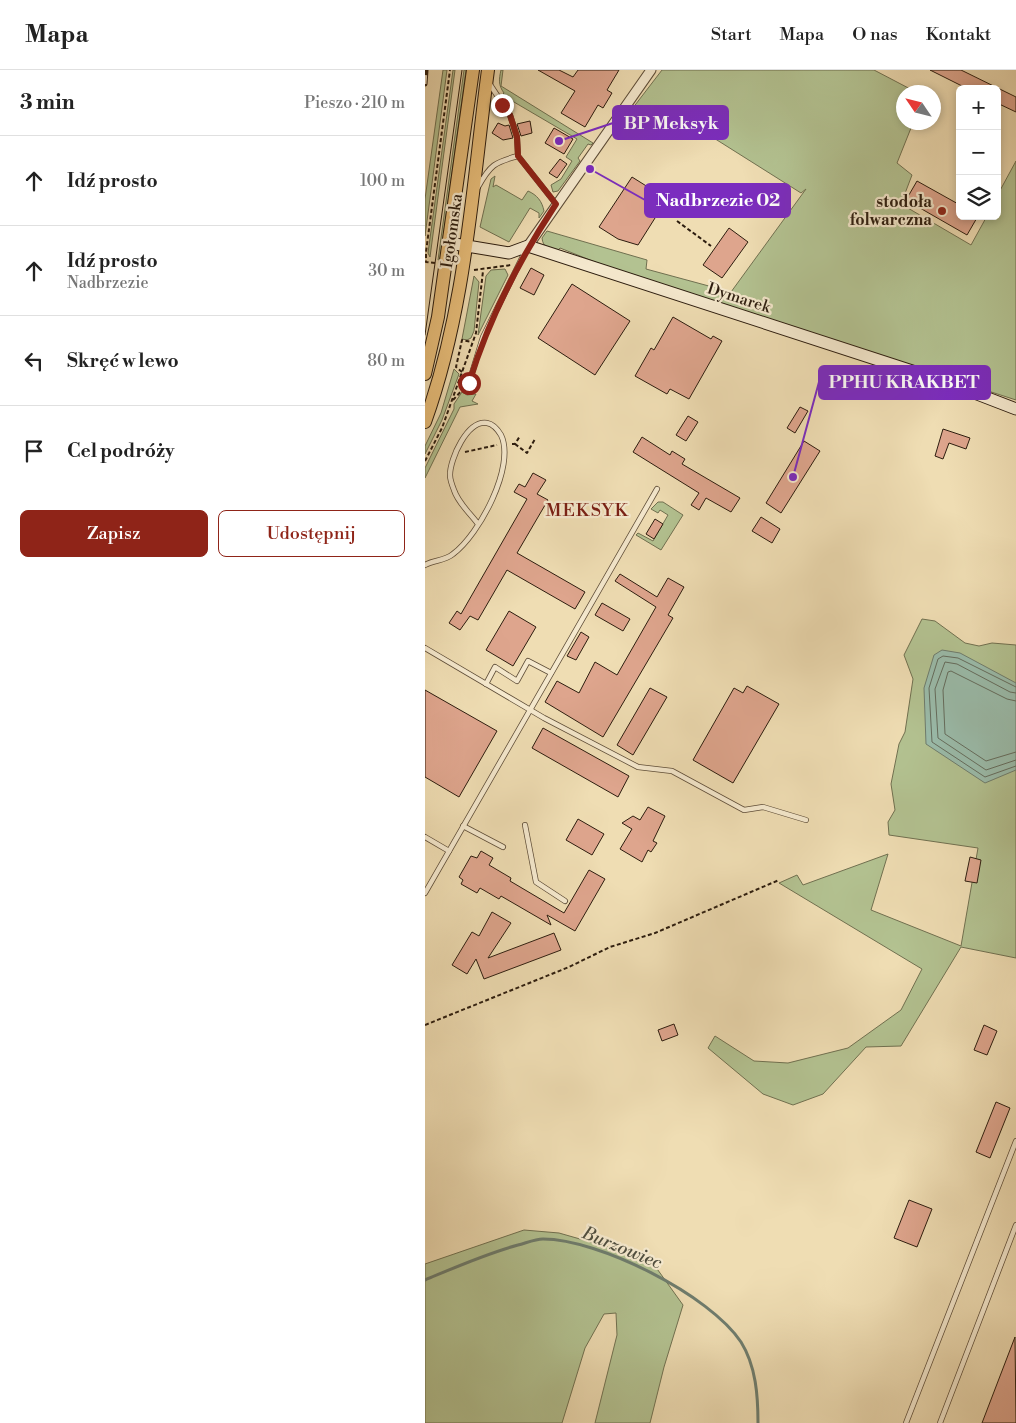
<!DOCTYPE html>
<html lang="pl">
<head>
<meta charset="utf-8">
<style>
  body { margin:0; font-family:"Libre Bodoni",serif; background:#f6f6f6; color:#222 }
  .controls { position:absolute; right:15px; top:15px; display:grid; overflow:hidden; border-radius:8px; box-shadow:0 2px 8px #0003 }
  .controls button { width:45px; height:45px; display:grid; place-items:center; padding:0; border:0; border-bottom:1px solid #e0e0e0; background:#fff; color:#222; font:25px sans-serif }
  .compass { position:absolute; left:471px; top:15px; width:45px; height:45px; border-radius:50%; background:#fff; box-shadow:0 2px 8px #0003; rotate:305deg }
  .stop { position:absolute; width:15px; height:15px; margin:-11px; border:4px solid #8f2418; border-radius:50%; background:#fff }
  .stop.end { background:#8f2418; border-color:#fff; box-shadow:0 1px 5px #0008 }
  .list { margin:0; padding:0; list-style:none }
  h2 { display:flex; justify-content:space-between; align-items:center; height:65px; margin:0; padding:0 20px; font-size:21px }
  h2 small { font-size:16px; font-weight:400; color:#767676 }
  .list li { display:grid; grid-template-columns:32px 1fr auto; gap:15px; align-items:center; box-sizing:border-box; height:90px; padding:0 20px; border-top:1px solid #e0e0e0 }
  .list b { display:block; font-size:19px; white-space:nowrap }
  .list p { margin:0; font-size:16px; white-space:nowrap; color:#767676 }
  .list em { font-size:16px; font-style:normal; color:#767676 }
  .actions { display:flex; gap:10px; padding:15px 20px }
  .actions a { flex:1; padding:11px 0; border:1px solid #8f2418; border-radius:8px; text-align:center; font-size:18px; color:#8f2418 }
  .actions .main { background:#8f2418; color:#fff }
  .icon { flex:none; width:28px; height:28px; fill:none; stroke:currentColor; stroke-width:2; stroke-linecap:round; stroke-linejoin:round }
  .map { position:relative; flex:none; width:591px; height:1353px; overflow:hidden }
  header { display:flex; align-items:center; gap:30px; box-sizing:border-box; height:70px; padding:0 25px; background:#fff; border-bottom:1px solid #e0e0e0 }
  header strong { font-size:24px }
  nav { display:flex; gap:28px; margin-inline-start:auto; font-size:18px }
  main { display:flex }
  aside { flex:1; background:#fff }
  .map>svg:first-child { display:block }
</style>
</head>
<body>
<header>
<strong>Mapa</strong>
<nav><a>Start</a><a>Mapa</a><a>O nas</a><a>Kontakt</a></nav>
</header>
<main>
<aside>
<h2>3 min<small>Pieszo · 210 m</small></h2>
<ul class="list">
<li><svg class="icon" aria-label="ahead" viewBox="0 0 24 24"><path d="M12 20V5M6 11l6-6 6 6"/></svg><div><b>Idź prosto</b></div><em>100 m</em></li>
<li><svg class="icon" aria-label="ahead" viewBox="0 0 24 24"><path d="M12 20V5M6 11l6-6 6 6"/></svg><div><b>Idź prosto</b><p>Nadbrzezie</p></div><em>30 m</em></li>
<li><svg class="icon" aria-label="left" viewBox="0 0 24 24"><path d="M17 20v-9H6M10 6l-5 5 5 5"/></svg><div><b>Skręć w lewo</b></div><em>80 m</em></li>
<li><svg class="icon" aria-label="arrive" viewBox="0 0 24 24"><path d="M6 21V4h12l-3 4 3 4H6"/></svg><div><b>Cel podróży</b></div></li>
</ul>
<div class="actions"><a class="main">Zapisz</a><a>Udostępnij</a></div>
</aside>
<div class="map">
<svg width="591" height="1353" viewBox="0 0 591 1353">
  <rect width="100%" height="100%" fill="#efddb3"/>
  <filter id="stains"><feTurbulence type="fractalNoise" baseFrequency=".004" numOctaves="4"/><feColorMatrix values="0 0 0 0 .2 0 0 0 0 .09 0 0 0 0 .02 0 0 0 .5 -.17"/></filter>
  <radialGradient id="worn" r=".72"><stop offset=".6" stop-color="#630" stop-opacity="0"/><stop offset="1" stop-color="#630" stop-opacity=".3"/></radialGradient>
  <g fill="#b3c291" stroke="#707050">
    <path d="M18,0H22L0,166V129Z"/>
    <path d="M28,0H30L5,187L3,183Z"/>
    <path d="M39,0H41L15,190H13Z"/>
    <path d="M76,0H78L76,16L168,73L166,75L163,74L153,88L155,91L133,121L128,122L126,115L136,109L147,91L141,87L152,69L77,25L79,23C73,15 74,9 76,0Z"/>
    <path d="M237,0H449L491,22H478V52L488,53L472,93L487,105L476,134L546,175L562,146H572V126L591,91V330L195,202L135,178L133,180C124,178 118,178 117,168L122,161L222,190L221,199L306,222L381,119L376,123L238,36L194,56Z"/>
    <path d="M70,106L68,117L71,115L97,130L103,121C112,125 117,131 119,141L114,148V143L105,138L84,172L55,157L66,109Z"/>
    <path d="M80,199L83,205L53,265L61,206L66,200Z"/>
    <path d="M49,206L54,212L49,261L46,268L42,270L37,269Z"/>
    <path d="M29,299L34,304L17,350L0,384V376L16,343Z"/>
    <path d="M37,322L42,325L51,324L47,331L53,334L35,337L0,408V398L29,339V334Z"/>
    <path d="M233,432H238L258,445L236,480L211,465L213,463L228,471L243,445L235,440L233,443L226,439Z"/>
    <path d="M497,549L510,551L540,573L554,576L567,573L591,575V888L536,877L476,976L441,977L398,1024L368,1035L338,1024L283,978L290,966L329,991L363,993L423,978L476,940L497,899L354,813L372,805L378,815L463,784L446,840L536,876L553,778L464,765L463,752L470,740L466,714L474,674L480,662L488,609L479,585Z"/>
    <path d="M99,1160L134,1163L225,1189L258,1235L239,1297L225,1353H170L192,1265L191,1243L179,1244L160,1278L137,1353H0V1194Z"/>
  </g>
  <path fill="#9abcab" stroke="#6e7c6d" d="M517,580L535,583L591,613V700L560,713L501,674L499,618L509,585Z"/>
  <g fill="none" stroke-linecap="round" stroke-linejoin="round">
    <g stroke="#646c5d" stroke-width="1">
      <path d="M591,617L533,588L518,586L513,589L504,618L507,672L560,707L591,696"/>
      <path d="M591,623L585,622L532,594L520,592L510,619L513,668L561,700L591,690"/>
      <path d="M591,631L582,629L526,601L523,602L518,620L520,664L561,691L591,682"/>
    </g>
    <path stroke="#6e7c6d" stroke-width="3" d="M0,1210C31,1197 60,1184 93,1175C101,1173 110,1169 118,1169C174,1169 285,1225 316,1272C331,1296 333,1326 333,1353"/>
  </g>
  <g fill="#dea58d" stroke="#2d1d0f">
    <path d="M113,0H134L148,7L153,0H194L182,20L187,23L178,38L173,35L160,57L136,43L150,21Z"/>
    <path d="M505,0H536L591,27V42L572,33V19H543Z"/>
    <path d="M105,51L107,63L96,66L92,54Z"/>
    <path d="M73,53L80,56L84,55L88,68L78,70L67,63Z"/>
    <path d="M129,58L148,69L139,84L120,73Z"/>
    <path d="M135,89L142,94L132,108L124,103Z"/>
    <path d="M207,107L242,129L213,175L193,169L174,157Z"/>
    <path d="M492,111L535,135V146H553L542,165L481,130Z"/>
    <path d="M304,158L323,172L297,208L278,195Z"/>
    <path d="M106,198L119,205L109,225L95,218Z"/>
    <path d="M147,214L205,251L170,305L113,268Z"/>
    <path d="M248,247L286,269L288,266L297,271L264,329L245,319L242,324L210,306L226,278L229,280Z"/>
    <path d="M375,337L383,341L370,363L362,358Z"/>
    <path d="M263,346L273,352L261,371L251,365Z"/>
    <path d="M518,359L545,368L541,379L524,373L518,389L510,386Z"/>
    <path d="M217,367L245,385L247,381L260,389L257,394L315,428L306,442L281,428L274,440L266,435L274,423L208,382Z"/>
    <path d="M379,371L395,381L356,443L341,433Z"/>
    <path d="M108,403L121,410L112,424L123,430L92,483L160,522L150,539L82,500L53,550L45,546L35,560L24,553L32,541L36,544L102,429L89,422L94,414L100,417Z"/>
    <path d="M336,447L355,459L347,473L327,461Z"/>
    <path d="M230,449L238,454L229,469L221,464Z"/>
    <path d="M195,504L232,527L243,508L259,517L243,545L248,548L178,667L120,632L132,611L154,623L170,592L192,605L231,537L190,511Z"/>
    <path d="M177,533L205,549L198,561L170,545Z"/>
    <path d="M84,541L111,557L88,596L61,580Z"/>
    <path d="M156,562L164,567L151,590L142,586Z"/>
    <path d="M322,616L354,634L308,713L268,690L309,618L318,623Z"/>
    <path d="M225,618L242,627L208,685L192,675Z"/>
    <path d="M0,620L72,661L34,727L0,707Z"/>
    <path d="M118,658L204,706L193,727L107,678Z"/>
    <path d="M223,737L240,746L228,771L232,773L226,782L223,780L217,792L195,779L207,759L197,753L208,746L215,750Z"/>
    <path d="M153,749L179,764L167,785L141,770Z"/>
    <path d="M56,781L68,788L64,795L86,808L85,811L139,843L164,800L180,809L150,861L122,845L126,855L76,826L74,829L55,818L52,823L36,814L38,810L34,807L46,786L52,788Z"/>
    <path d="M545,787L556,790L552,813L540,811Z"/>
    <path d="M67,842L86,853L63,888L129,863L136,880L59,909L51,889L42,904L27,895L47,862L54,866Z"/>
    <path d="M249,954L253,965L237,971L233,960Z"/>
    <path d="M559,955L572,961L562,985L549,980Z"/>
    <path d="M571,1032L585,1038L565,1088L551,1082Z"/>
    <path d="M484,1130L507,1139L492,1177L469,1168Z"/>
    <path d="M590,1267L591,1353H557Z"/>
  </g>
  <g fill="none" stroke-linecap="round" stroke-linejoin="round">
    <g stroke="#5e4d38" stroke-width="6">
      <g id="lane">
        <path d="M64,13L85,45L92,67L93,86L131,134"/>
        <path d="M53,117C65,95 70,92 93,86"/>
        <path d="M44,313L58,267L101,180"/>
        <path d="M0,495C8,490 20,491 28,484C54,465 91,396 76,365C73,360 68,354 62,353C42,350 25,389 25,405C25,409 27,415 29,420C33,433 45,443 53,454"/>
        <path d="M0,578L119,648L213,697L247,701L319,740L338,737L381,750"/>
        <path d="M61,614L70,597L92,611L103,591L126,603"/>
        <path d="M100,755L111,812L140,831"/>
        <path d="M38,756L78,777"/>
        <path d="M0,767L24,781"/>
        <path d="M0,823L232,419"/>
        <path d="M481,1353L591,1071"/>
        <path d="M515,1353L591,1155"/>
      </g>
    </g>
    <g stroke="#5e4d38" stroke-width="11">
      <path id="street" d="M103,176L226,0"/>
    </g>
    <g stroke="#2d1d0f" stroke-width="13">
      <path id="secondary" d="M24,173L84,183L103,176L521,312L591,339"/>
    </g>
    <g stroke="#2d1d0f" stroke-width="14">
      <g id="primary">
        <path d="M0,304L13,247L48,0"/>
        <path d="M0,352C41,238 47,119 63,0"/>
      </g>
    </g>
    <g stroke="#2d1d0f" stroke-width="2" stroke-dasharray="4 2.5" stroke-linecap="butt">
      <path d="M252,151L286,176"/>
      <path d="M10,193L1,192V182L25,0"/>
      <path d="M49,200L86,195"/>
      <path d="M37,302L31,297L37,270L47,272"/>
      <path d="M28,330L40,317"/>
      <path d="M87,374H90L95,366"/>
      <path d="M90,374L102,383L110,369"/>
      <path d="M40,382L72,375"/>
      <path d="M0,391L17,358L51,263L58,201"/>
      <path d="M0,955L144,897L185,877L230,863L354,810"/>
    </g>
    <use href="#lane" stroke="#f5e9ce" stroke-width="4.5"/>
    <use href="#street" stroke="#f5e9ce" stroke-width="9"/>
    <use href="#secondary" stroke="#f5e9ce" stroke-width="11"/>
    <use href="#primary" stroke="#e8be7a" stroke-width="12"/>
    <path stroke="#2d1d0f" stroke-width="1" d="M0,265L37,0"/>
    <g stroke="#2d1d0f" stroke-width="5">
      <path id="rail" d="M0,14L1,0"/>
    </g>
    <use href="#rail" stroke="#f5e9ce" stroke-width="3" stroke-dasharray="9" stroke-linecap="butt"/>
  </g>
  <g fill="none" stroke-linecap="round" stroke-linejoin="round">
    <path stroke="#8f2418" stroke-width="6" d="M44,313C64,248 94,190 131,134L93,86L92,67L85,45L77,35"/>
  </g>
  <circle fill="#8f2418" stroke="#f5e9ce" stroke-width="2" cx="517" cy="141" r="5"/>
  <g text-anchor="middle" dominant-baseline="central" stroke-width="4.5" stroke-linejoin="round" paint-order="stroke">
    <g font-size="16" font-weight="bold" fill="#2d1d0f" stroke="#f5e9ce" text-anchor="end">
      <text x="507" y="132">stodoła<tspan x="507" dy="18">folwarczna</tspan></text>
    </g>
    <g font-size="16" fill="#2d1d0f" stroke="#f5e9ce">
      <text transform="translate(27 161) rotate(-82)">Igołomska</text>
      <text transform="translate(314 228) rotate(18)">Dymarek</text>
    </g>
    <g font-size="18" letter-spacing="1" fill="#7a1f14" stroke="#f5e9ce">
      <text x="162" y="440">MEKSYK</text>
    </g>
    <g font-size="18" font-style="italic" fill="#4e4d3e" stroke="#f5e9ce">
      <text transform="translate(197 1178) rotate(22)">Burzowiec</text>
    </g>
  </g>
  <path fill="none" stroke="#7b2cbf" stroke-width="2" d="M134 71L188 53M165 99L220 130M368 407L394 312"/>
  <g fill="#7b2cbf" stroke="#f5e9ce" stroke-width="2">
    <circle cx="134" cy="71" r="5"/>
    <circle cx="165" cy="99" r="5"/>
    <circle cx="368" cy="407" r="5"/>
  </g>
  <g fill="#7b2cbf" stroke="#7b2cbf" stroke-width="2">
    <rect x="188" y="36" width="115" height="33" rx="5"/>
    <rect x="220" y="114" width="145" height="33" rx="5"/>
    <rect x="394" y="296" width="171" height="33" rx="5"/>
  </g>
  <g font-size="18" text-anchor="middle" font-weight="bold" fill="#fff">
    <text x="246" y="59">BP Meksyk</text>
    <text x="293" y="136">Nadbrzezie 02</text>
    <text x="479" y="318">PPHU KRAKBET</text>
  </g>
  <rect width="100%" height="100%" filter="url(#stains)"/>
  <rect width="100%" height="100%" fill="url(#worn)"/>
</svg>
<div class="controls">
<button>+</button>
<button>−</button>
<button><svg class="icon" aria-label="layers" viewBox="0 0 24 24"><path d="M12 4l9 5-9 5-9-5zM3 14l9 5 9-5"/></svg></button>
</div>
<svg class="compass" viewBox="-18 -18 36 36"><path d="M0-13l5 13h-10z" fill="#e53935"/><path d="M0 13l5-13h-10z" fill="#767676"/></svg>
<div class="stop" style="left:44px;top:313px"></div>
<div class="stop end" style="left:77px;top:35px"></div>
</div>
</main>
</body>
</html>
